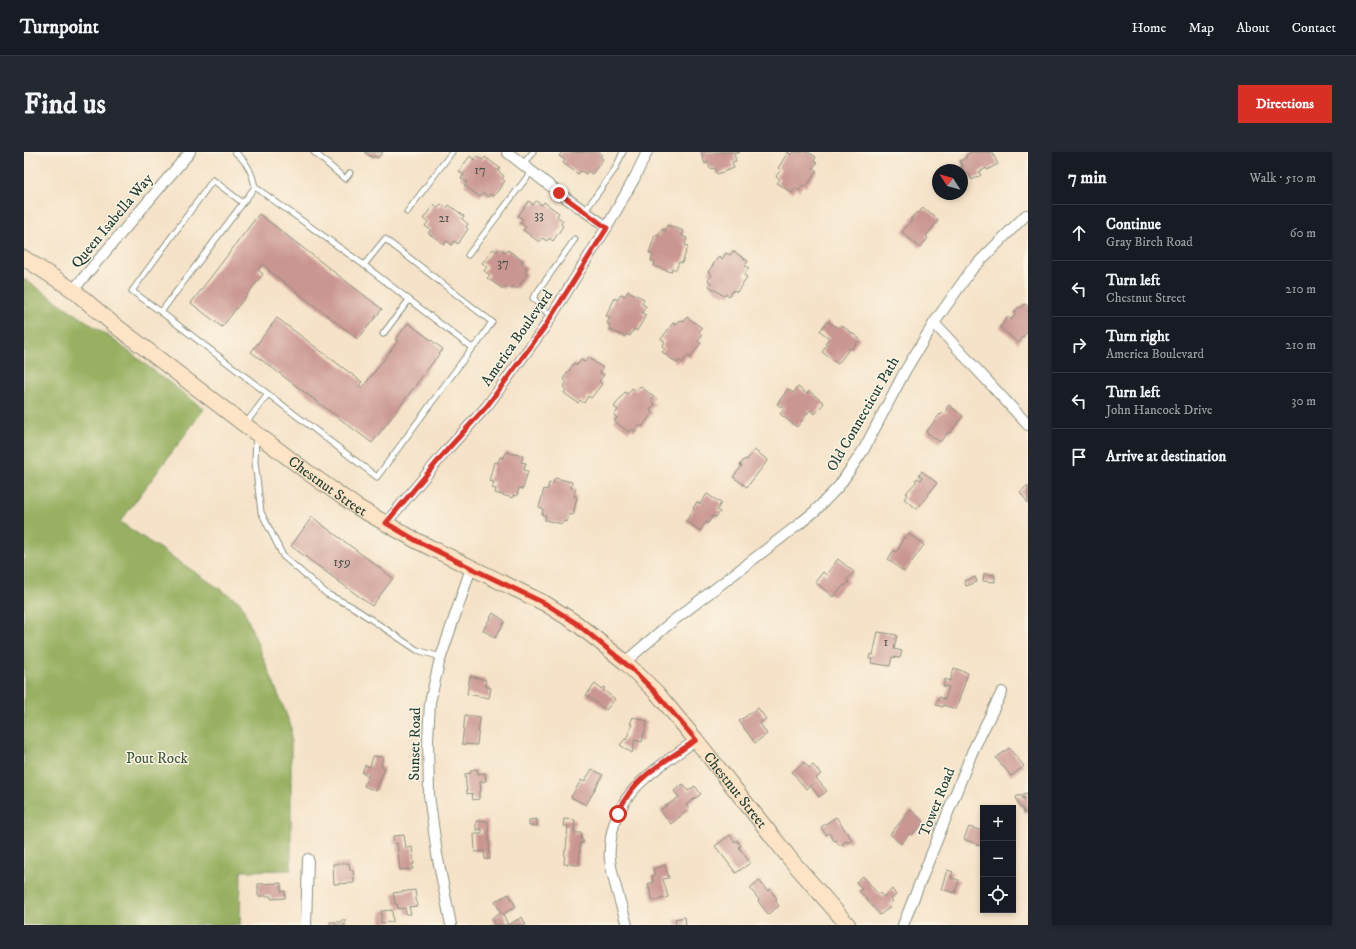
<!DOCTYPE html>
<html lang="en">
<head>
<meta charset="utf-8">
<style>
  body { margin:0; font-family:"IM FELL DW Pica",serif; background:#242831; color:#f1f3f6 }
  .controls { position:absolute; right:12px; bottom:12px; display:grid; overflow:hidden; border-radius:0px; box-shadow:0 2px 6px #0003 }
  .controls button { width:36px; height:36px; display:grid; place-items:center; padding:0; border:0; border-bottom:1px solid #363941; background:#171b24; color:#f1f3f6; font:20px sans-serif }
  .compass { position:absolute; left:908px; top:12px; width:36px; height:36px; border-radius:50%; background:#171b24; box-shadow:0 2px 6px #0003; rotate:306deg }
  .stop { position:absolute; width:12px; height:12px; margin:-9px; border:3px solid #d93025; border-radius:50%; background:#fff }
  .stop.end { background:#d93025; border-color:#fff; box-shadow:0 1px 4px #0008 }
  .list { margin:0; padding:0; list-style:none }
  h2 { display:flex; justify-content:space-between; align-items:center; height:52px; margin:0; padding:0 16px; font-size:17px }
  h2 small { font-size:13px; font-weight:400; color:#9ea1a6 }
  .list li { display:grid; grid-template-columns:26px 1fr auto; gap:12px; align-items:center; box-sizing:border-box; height:56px; padding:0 16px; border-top:1px solid #363941 }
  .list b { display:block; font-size:15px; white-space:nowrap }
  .list p { margin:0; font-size:13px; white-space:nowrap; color:#9ea1a6 }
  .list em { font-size:13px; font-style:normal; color:#9ea1a6 }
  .icon { flex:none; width:22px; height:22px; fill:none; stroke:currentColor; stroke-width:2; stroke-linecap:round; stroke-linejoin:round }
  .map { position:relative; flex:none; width:1004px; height:773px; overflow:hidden; border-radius:0px }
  header { display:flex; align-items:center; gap:24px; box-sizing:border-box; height:56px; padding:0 20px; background:#171b24; border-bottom:1px solid #363941 }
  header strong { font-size:19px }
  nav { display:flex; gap:22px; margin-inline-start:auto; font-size:14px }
  .intro { display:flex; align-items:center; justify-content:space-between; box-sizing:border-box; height:96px; padding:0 24px }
  h1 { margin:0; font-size:28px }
  .button { padding:10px 18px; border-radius:0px; background:#d93025; color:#fff; font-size:14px; font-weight:700 }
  main { display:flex; gap:24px; padding:0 24px }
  aside { flex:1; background:#171b24; border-radius:0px; box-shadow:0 2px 6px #0003 }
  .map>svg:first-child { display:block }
</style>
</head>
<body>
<header>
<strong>Turnpoint</strong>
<nav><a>Home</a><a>Map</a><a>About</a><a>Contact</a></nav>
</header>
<div class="intro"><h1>Find us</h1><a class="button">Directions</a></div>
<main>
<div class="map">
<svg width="1004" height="773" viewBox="0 0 1004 773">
  <rect width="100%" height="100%" fill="#fcf5e5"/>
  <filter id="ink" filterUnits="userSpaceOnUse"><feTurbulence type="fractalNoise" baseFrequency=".025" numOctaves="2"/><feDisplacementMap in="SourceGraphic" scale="8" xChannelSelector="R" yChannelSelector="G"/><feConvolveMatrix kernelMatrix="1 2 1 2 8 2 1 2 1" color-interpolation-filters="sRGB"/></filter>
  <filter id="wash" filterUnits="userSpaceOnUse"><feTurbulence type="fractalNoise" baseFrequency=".012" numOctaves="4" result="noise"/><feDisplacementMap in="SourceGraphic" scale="16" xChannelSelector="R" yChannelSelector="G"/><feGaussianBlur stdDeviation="0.9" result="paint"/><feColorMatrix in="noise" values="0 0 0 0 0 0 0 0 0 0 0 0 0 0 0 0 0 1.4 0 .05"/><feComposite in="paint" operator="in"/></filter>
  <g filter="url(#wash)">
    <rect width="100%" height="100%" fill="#f5e2c8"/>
    <path fill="#98b062" stroke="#5c764b" d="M0,127L87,186L180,257L96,370L217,451L267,574V718L217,719L216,773H0Z"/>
    <g id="blocks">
      <g fill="#ca9692">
        <path d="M340,0H359L354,6L350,4L349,6Z"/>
        <path d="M538,0H576L578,2L576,5L579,7L568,22L564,19L562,22L557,19L554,22L539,11L541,8L535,4Z"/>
        <path d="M677,0H716L710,2L712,9L708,10L710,16L693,22L691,16L686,17L684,10L681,12Z"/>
        <path d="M764,0L767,3L769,0H784L792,5L790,9L793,11L789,16L793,19L782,35L779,33L775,39L772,36L768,41L753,31L756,27L752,24L757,18L754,16Z"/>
        <path d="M947,0H968L974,12L963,18L962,16L955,20L957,23L948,28L944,21L942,22L937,14H939L936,9L943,5L942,3Z"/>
        <path d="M446,4L450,8L453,4L459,8L461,5L476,16L474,19L480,24L478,27L481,29L470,44L466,42L464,45L459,41L456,45L440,33L443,30L437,26L440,23L435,19Z"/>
        <path d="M505,49L509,53L512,49L518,53L520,50L535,61L533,64L539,69L537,72L539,74L529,89L525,86L523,89L518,86L515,90L499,78L502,75L496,71L499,67L494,64Z"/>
        <path d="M410,52L414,56L417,52L423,56L425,53L440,64L438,67L444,72L442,75L444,77L434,92L430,89L428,93L423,89L420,92L404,81L407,78L401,74L404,70L399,67Z"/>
        <path d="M899,56L902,59L903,58L911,64L910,65L914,69L902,84L904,86L896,96L878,80L888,68L886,67L893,60L894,61Z"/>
        <path d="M235,62L358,157L334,187L244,118L245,117L239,112L234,118L239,122L198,175L167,151Z"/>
        <path d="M643,73L660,79L658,84L663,86L661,93L664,94L658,111L655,110L652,118L648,116L647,120L630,114L631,110L627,109L629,103L625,101L631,83L635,84L637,77L641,79Z"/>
        <path d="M469,97L473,100L476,97L482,101L484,98L499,109L497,112L503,116L501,120L503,122L493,137L489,134L487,137L482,134L479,137L463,126L466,123L460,119L463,115L458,111Z"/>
        <path d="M709,99L724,109L721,114L725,116L720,123L723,125L713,140L710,138L705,144L702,142L700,144L685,134L687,131L684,128L688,123L684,120L695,104L698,107L702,101L706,103Z"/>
        <path d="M604,139L620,147L618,152L622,154L618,161L622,163L613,179L610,177L606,184L602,182L601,185L585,177L586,173L583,171L586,166L582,164L591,146L594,148L597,142L601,144Z"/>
        <path d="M1001,152L1004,154V179L994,191L976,175L984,165L987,168L991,163L990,161L995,155L996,156Z"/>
        <path d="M663,165L678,176L675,180L678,183L674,189L677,191L666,206L663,204L658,211L655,208L653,211L638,200L641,197L638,195L641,189L637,187L649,171L652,173L656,168L660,170Z"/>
        <path d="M253,166L338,230L335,233L338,236L374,189L371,188L384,171L419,197L348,291L227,200Z"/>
        <path d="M803,169L814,176L817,173L836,187L828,197L826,196L814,212L798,200L803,193L801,192L805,186L796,179Z"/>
        <path d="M564,205L579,216L576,221L580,223L575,229L578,232L567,246L564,244L560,251L556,248L554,251L540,241L542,237L539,235L543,230L539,227L550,211L553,213L557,208L561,210Z"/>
        <path d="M616,234L630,245L627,249L631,252L626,258L629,260L618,275L615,273L611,279L607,277L605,280L590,269L593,266L590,263L594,258L590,255L601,240L604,242L608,236L612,239Z"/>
        <path d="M774,235L783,242L785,239L800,251L791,262L786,258L773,275L756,262L760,257L753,252L764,237L769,241Z"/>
        <path d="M925,253L939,264L926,281L924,280L916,290L902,280L916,262L917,263L920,260L922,261L924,258L922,257Z"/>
        <path d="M730,298L744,308L723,335L709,325L718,314L716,313L721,307L723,308Z"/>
        <path d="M482,300L499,304L497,310L502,311L500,318L504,319L499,337L495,336L493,344L489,343V346L471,341L472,337L468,336L470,330L465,329L470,310L474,311L476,305L480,306Z"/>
        <path d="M898,319L913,331L893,357L880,347L884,342L882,341L893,329L891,328L893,326L896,328L899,326L895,323Z"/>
        <path d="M531,326L548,330L547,336L552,337L550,344L553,345L549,363L545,362L543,370L539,369L538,372L521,368L522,364L518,363L519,357L515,355L520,337L523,338L525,331L529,332Z"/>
        <path d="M1004,333V351L996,340Z"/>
        <path d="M683,342L697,351L693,358L696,360L692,365L689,364L684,371L682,370L676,379L662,369L670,357L669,356L673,350L676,352Z"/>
        <path d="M288,365L369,426L348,454L267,394Z"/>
        <path d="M885,382L900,393L880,420L864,407L870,398L872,400L877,393L876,392L880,385L882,386Z"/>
        <path d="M814,407L830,420L823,428L825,430L821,434L820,433L809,445L791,430L799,420L802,423Z"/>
        <path d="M960,422L971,423V430L959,429Z"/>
        <path d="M951,425L953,430L942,434L940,429Z"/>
        <path d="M469,461L481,469L471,486L459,478Z"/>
        <path d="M854,480L873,483L870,497L878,499L876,506L868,505L866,514L847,511L848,507H845L846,502L849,503Z"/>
        <path d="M930,516L944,521L932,557L919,553V555L912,553L915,545L921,547L925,535L919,534L921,527L926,529Z"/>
        <path d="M446,524L462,528L461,534L467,536L465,546L443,542Z"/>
        <path d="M571,532L577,537L579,535L581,536L579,538L591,547L582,558L562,543Z"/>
        <path d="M734,556L742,567L736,571L743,582L731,591L715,569Z"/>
        <path d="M441,563L456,565L453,593L438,592Z"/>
        <path d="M609,565L623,569L618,590L611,588L608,601L596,593L601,587L602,588L608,572H606Z"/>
        <path d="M985,596L1000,614L987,624L972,606Z"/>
        <path d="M349,604L359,605L357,614L361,616L352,639L340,634L344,623L338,621L341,613L346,615Z"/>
        <path d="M780,610L785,616L789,613L797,622L792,626L803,639L795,645L786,633L782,637L768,620Z"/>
        <path d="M453,617L454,622L461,621L462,629L456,630L457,640H455V647L449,648L448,641L443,642L441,622L447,621V618Z"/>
        <path d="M568,617L579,623L562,653L547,645L557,628L560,630Z"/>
        <path d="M659,632L664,639L671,634L677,642L662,653L665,657L647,672L636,658L655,645L650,639Z"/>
        <path d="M1004,641V660L1000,661L998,655L996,656L992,645L997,643L999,647H1001L999,642Z"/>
        <path d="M887,658L900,670L888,683L886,681L877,692L866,682Z"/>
        <path d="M812,665L828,688L824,691L822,689L816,694L812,688L810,689L805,681L802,683L797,675Z"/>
        <path d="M513,667V674H505V668Z"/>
        <path d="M540,667L551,668L550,681H558L557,688H559V691H556L555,713L540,712L541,698H542L544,674H539Z"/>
        <path d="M452,669H464L466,707H461L460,699L451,700L450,682H458V677L452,678Z"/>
        <path d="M945,675L959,679V695L940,687Z"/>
        <path d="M380,683L382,696L388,695L390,712H388L389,717L376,718L373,691L370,692L369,684Z"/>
        <path d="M706,683L711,690L713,688L717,694L715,695L726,711L712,721L691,694Z"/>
        <path d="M325,711L326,718H329L330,731L310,732L309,712Z"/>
        <path d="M641,713L645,726L639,727L644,745L629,749L624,732L629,730L628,724L631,723L629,717Z"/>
        <path d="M923,718L929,720L927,726L935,728L931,741L917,737Z"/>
        <path d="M839,724L854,742L856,741L859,745L868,737L872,743L867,747L869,749L866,752L867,754L856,763L835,739L838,737L832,730Z"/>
        <path d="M735,728L743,739L746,737L753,747L751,748L755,754L744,762L734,749L735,748L726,736Z"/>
        <path d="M257,731V739H261V746L247,747V744H234V732Z"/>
        <path d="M391,738L393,754L385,755L387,762H382L381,756L374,757L373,752H371L369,741Z"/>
        <path d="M485,742L492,755L479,762L484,773L498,765L502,773H469L471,772L468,766L477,761L471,749Z"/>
        <path d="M368,758L369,770L357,771V759Z"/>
        <path d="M661,765L662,773H652L651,767Z"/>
        <path d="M318,768H321V773H306V770H318Z"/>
      </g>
    </g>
  </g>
  <g filter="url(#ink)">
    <use href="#blocks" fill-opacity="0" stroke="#8a907e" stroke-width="1"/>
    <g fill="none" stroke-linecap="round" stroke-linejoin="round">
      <g stroke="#8a907e" stroke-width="7">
        <g id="lane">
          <path d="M211,0C223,10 228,20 231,35L340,113L448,196L353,325L244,242L222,271"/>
          <path d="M290,0L321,27L326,21"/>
          <path d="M498,13L509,0"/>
          <path d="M231,35L137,160L244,242"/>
          <path d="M561,59L591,17L599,0"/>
          <path d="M383,60L428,0"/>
          <path d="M444,103L507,20"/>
          <path d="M340,113L361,87L468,170L454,191L448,196"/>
          <path d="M137,160L108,139L189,28L219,51"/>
          <path d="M527,165L509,146L551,87"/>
          <path d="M359,182L385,148"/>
          <path d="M232,283L231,310L237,360L259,404L303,442L327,454L393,498L417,505"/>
        </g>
      </g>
      <g stroke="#8a907e" stroke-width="12">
        <g id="street">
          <path d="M483,0L535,41L583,75"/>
          <path d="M49,138L166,0"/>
          <path d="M910,171L1004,273"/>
          <path d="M362,371L423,298L463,254L520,176L583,75L610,27L623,0"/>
          <path d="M601,510L645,472L774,373L791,359L815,334L826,318L840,297L881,219L910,171L948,117L1002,63"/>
          <path d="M282,773L284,707"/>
          <path d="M427,773L413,702L405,643L404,587L406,550L415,511L447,416"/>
          <path d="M603,773C597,752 589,730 586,708C585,701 586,693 587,686C594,637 635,615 672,588"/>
          <path d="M879,773L949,598L978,540"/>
        </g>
      </g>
      <g stroke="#8a907e" stroke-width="17">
        <g id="secondary">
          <path id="s1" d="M0,106L49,138L88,171L221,273L286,322L333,355L393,389L522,452L552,471L601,510L633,541L672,588L767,708L824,773"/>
        </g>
      </g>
      <use href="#lane" stroke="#fff" stroke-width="5"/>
      <use href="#street" stroke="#fff" stroke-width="10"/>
      <use href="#secondary" stroke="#fee4c6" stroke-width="15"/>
    </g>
  </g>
  <g fill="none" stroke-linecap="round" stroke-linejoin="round" filter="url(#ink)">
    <path stroke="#d93025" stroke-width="5" d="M535,41L583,76L520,176L463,254L423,298L362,371L393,389L447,416L522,452L552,471L608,517L632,541L672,588C652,602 626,617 610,635C603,643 598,652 594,662"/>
  </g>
  <g text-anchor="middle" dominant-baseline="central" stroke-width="3" stroke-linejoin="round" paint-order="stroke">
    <g font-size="13" fill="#4a534c">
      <text x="456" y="18">17</text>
      <text x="515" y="63">33</text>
      <text x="420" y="66">21</text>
      <text x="479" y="111">37</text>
      <text x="318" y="410">159</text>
      <text x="862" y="490">1</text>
    </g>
    <g font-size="15" fill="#1f3d34" stroke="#fcf5e5">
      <text transform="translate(88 69) rotate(-50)">Queen Isabella Way</text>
      <text transform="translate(493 186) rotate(-55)">America Boulevard</text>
      <text transform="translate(839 262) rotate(-60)">Old Connecticut Path</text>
      <text stroke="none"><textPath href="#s1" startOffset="380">Chestnut Street</textPath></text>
      <text transform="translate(391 592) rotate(-89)">Sunset Road</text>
      <text stroke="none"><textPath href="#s1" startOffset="896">Chestnut Street</textPath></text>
      <text transform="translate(913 650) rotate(-68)">Tower Road</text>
    </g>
    <g font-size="15" fill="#3f5a40" stroke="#fcf5e5">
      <text x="133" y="606">Pout Rock</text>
    </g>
  </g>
</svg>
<div class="controls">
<button>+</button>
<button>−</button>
<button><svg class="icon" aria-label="locate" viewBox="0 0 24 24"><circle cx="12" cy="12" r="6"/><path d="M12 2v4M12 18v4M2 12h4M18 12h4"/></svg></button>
</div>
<svg class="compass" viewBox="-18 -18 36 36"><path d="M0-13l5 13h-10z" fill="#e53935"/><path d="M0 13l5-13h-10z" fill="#9ea1a6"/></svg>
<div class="stop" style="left:594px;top:662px"></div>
<div class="stop end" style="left:535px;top:41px"></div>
</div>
<aside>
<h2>7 min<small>Walk · 510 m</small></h2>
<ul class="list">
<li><svg class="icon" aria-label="ahead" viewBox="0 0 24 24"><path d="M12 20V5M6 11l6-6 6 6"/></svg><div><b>Continue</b><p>Gray Birch Road</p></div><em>60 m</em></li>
<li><svg class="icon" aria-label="left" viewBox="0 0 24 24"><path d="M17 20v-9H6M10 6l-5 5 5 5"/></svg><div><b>Turn left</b><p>Chestnut Street</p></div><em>210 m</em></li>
<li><svg class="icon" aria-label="right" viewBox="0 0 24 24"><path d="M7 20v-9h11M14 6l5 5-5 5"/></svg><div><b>Turn right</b><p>America Boulevard</p></div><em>210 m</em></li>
<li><svg class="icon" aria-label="left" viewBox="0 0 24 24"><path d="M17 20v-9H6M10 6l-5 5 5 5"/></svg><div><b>Turn left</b><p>John Hancock Drive</p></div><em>30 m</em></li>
<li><svg class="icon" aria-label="arrive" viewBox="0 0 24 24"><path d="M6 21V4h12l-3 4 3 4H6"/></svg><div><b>Arrive at destination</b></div></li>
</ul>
</aside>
</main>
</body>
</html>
